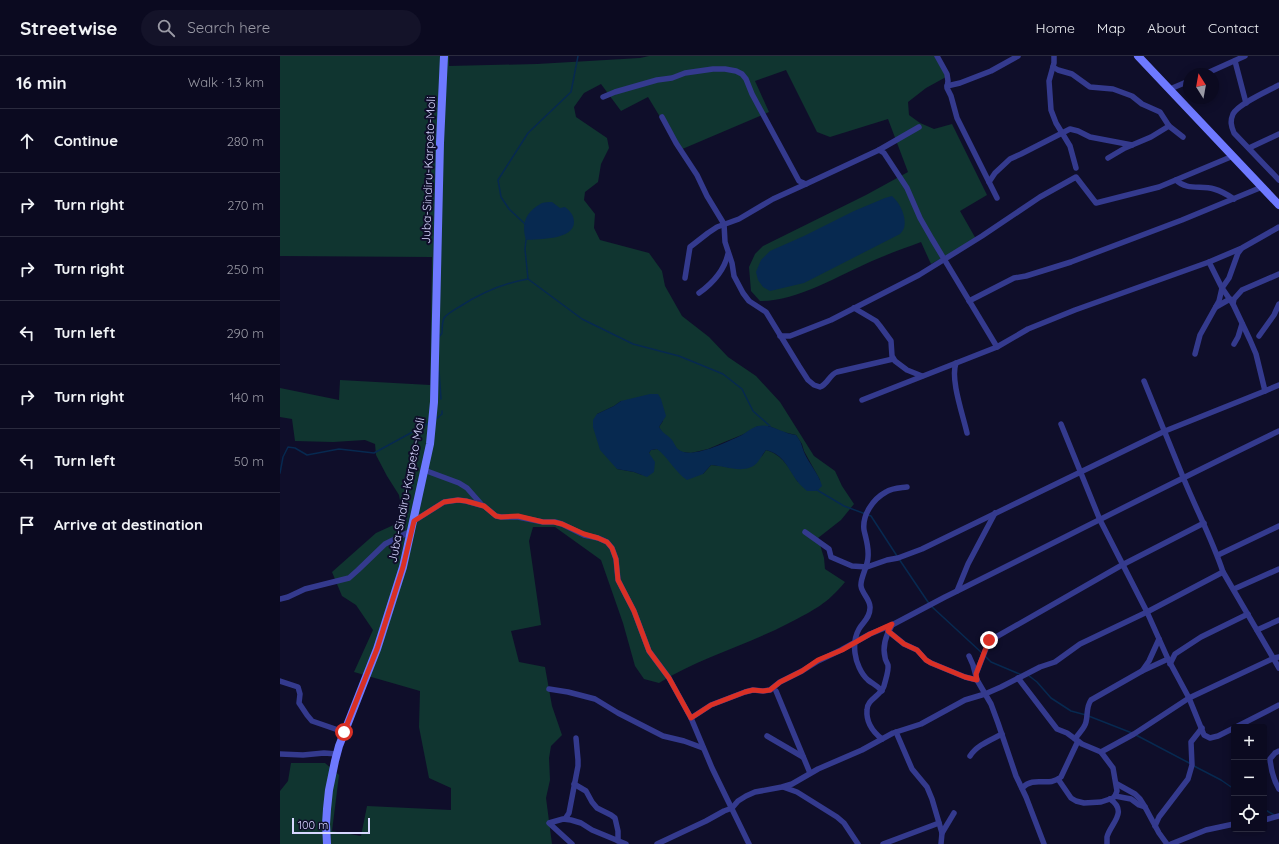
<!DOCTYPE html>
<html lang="en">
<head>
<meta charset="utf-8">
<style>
  body { margin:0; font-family:Quicksand,sans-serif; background:#141329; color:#f1f3f6 }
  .controls { position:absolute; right:12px; bottom:12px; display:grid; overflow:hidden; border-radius:4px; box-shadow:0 2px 10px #0003 }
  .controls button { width:36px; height:36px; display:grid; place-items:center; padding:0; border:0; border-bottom:1px solid #2b2b3e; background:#0b0a20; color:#f1f3f6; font:20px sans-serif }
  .compass { position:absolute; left:903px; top:12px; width:36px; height:36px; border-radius:50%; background:#0b0a20; box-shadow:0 2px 10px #0003; rotate:349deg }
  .scale { position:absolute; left:12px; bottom:10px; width:78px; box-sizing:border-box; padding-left:4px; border:2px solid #d7d7ff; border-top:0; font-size:11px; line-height:14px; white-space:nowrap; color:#d7d7ff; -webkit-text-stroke:3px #0f0e2a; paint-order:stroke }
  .stop { position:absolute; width:12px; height:12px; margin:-9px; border:3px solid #d93025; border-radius:50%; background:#fff }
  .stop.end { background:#d93025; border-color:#fff; box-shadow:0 1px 4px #0008 }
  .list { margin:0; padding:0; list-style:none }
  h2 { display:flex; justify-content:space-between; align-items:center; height:52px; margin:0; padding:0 16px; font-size:17px }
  h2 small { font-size:13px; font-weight:400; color:#9a9aa5 }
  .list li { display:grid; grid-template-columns:26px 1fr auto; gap:12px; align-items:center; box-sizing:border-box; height:64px; padding:0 16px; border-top:1px solid #2b2b3e }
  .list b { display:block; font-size:15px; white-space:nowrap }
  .list em { font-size:13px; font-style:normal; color:#9a9aa5 }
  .icon { flex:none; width:22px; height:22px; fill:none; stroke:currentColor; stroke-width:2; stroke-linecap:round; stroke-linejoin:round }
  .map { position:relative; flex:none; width:999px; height:788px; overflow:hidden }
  header { display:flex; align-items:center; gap:24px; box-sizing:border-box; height:56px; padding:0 20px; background:#0b0a20; border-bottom:1px solid #2b2b3e }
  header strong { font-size:19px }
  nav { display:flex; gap:22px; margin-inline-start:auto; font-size:14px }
  .search { width:280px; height:36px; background:#141329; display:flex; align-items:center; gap:10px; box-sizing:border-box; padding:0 14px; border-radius:22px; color:#9a9aa5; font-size:15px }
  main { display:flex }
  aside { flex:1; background:#0b0a20 }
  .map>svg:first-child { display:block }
</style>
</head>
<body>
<header>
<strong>Streetwise</strong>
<div class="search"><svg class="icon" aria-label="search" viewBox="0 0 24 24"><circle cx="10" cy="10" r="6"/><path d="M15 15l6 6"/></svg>Search here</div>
<nav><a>Home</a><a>Map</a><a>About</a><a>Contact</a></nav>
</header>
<main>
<aside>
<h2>16 min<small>Walk · 1.3 km</small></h2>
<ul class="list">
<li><svg class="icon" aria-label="ahead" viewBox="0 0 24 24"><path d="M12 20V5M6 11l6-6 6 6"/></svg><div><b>Continue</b></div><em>280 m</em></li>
<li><svg class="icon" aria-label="right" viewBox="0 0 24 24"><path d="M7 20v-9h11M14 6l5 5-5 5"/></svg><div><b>Turn right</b></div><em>270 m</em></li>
<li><svg class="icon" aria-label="right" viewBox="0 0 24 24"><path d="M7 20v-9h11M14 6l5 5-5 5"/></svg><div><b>Turn right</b></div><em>250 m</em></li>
<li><svg class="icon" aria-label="left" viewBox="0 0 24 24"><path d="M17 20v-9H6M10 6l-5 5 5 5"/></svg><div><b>Turn left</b></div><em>290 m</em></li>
<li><svg class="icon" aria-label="right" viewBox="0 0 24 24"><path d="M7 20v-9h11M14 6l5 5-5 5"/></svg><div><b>Turn right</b></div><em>140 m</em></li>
<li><svg class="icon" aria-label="left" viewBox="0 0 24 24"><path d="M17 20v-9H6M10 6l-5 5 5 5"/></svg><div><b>Turn left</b></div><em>50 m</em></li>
<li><svg class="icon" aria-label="arrive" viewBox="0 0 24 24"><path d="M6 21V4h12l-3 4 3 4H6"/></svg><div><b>Arrive at destination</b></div></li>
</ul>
</aside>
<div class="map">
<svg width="999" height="788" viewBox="0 0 999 788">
  <rect width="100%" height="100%" fill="#0f0e2a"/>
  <path fill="#103530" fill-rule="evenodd" d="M0,0H169V10L257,8L360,2L369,0H655L666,21L646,32L628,46L629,59L640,67L654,73L672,68L707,139L680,155L696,183L651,208L641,186C625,192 608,198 592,205C560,219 515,246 480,245L471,235L469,211L475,198L483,190L586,139L628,116L608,63L550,81L537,76L506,14L475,25L489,56L400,94L368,41L341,55L321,28L304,37L294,51L296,61L327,82L329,92L321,108L318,126L305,136L304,144L315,158L314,172L320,184L369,197L382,215L385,230L402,260L429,281L448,301L476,320L500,346L534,400L555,415L562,430L574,448L561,464L538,482L544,502L545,513L565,526C547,548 534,554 509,567C467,589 419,602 379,627L364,623L355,610L343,567L321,504L275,471H253L249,485L261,569L231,575L239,606L265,611L272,650L282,679L271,690L269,702L270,724L266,742L272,788H0V735L8,725L11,707H45L59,719L52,775L81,780L87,750L171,754V732L149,722L139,671L140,635L74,616L93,574L76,549L62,540L52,516L96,477L118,467L122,455L119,439L107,420L96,399L95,388L85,384L53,386L15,385L12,363L0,361V332L59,344L60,324L150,329L152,201L0,200ZM341,345L383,365L379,371L383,378L391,384L397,393L402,396L411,397L428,393L442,387L464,378L478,370H489L503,376L516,379L522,388L524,395L540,424L518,426C509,412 503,399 486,394L482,400L451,412L442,410L431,409L423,418L377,393L371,394L369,397L362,419L354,416L337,413L317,358L334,350Z"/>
  <g fill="#072950">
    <path d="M612,140C620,147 627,161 624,172C623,174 622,176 620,178L524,227L490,235L483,231L478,224L476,216L481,204L490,195L524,180L574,155L605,142Z"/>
    <path d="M272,146L280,152L285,151C290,155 294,159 294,166C294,184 259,183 246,184C242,170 244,159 257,150C259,149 260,148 262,147C265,146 269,146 272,146Z"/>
    <path d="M370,338H378L381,343L386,360L379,371C384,379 387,378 392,384C395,388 396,393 401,395C415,402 449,385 462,379C467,376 473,371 478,370C490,367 504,378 516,379C522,387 521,388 524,396C529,408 539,418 542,430L537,435H527C524,432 520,429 518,426C507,412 505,399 486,394C483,398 480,403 477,407C465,419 446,410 431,409L423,418L407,424C395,416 387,400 377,393L371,394L369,397L375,406L374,416L367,421L354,416L337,413L320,394L313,371V364L317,358L334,350L341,345Z"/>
  </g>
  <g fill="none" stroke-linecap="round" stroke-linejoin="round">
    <g stroke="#072950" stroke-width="1.5">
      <path d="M245,168L229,153L221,141L218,124L248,77L291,36L298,0"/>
      <path d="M246,184L245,193L248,223"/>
      <path d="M159,281L162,277C162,273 162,267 164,262C167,258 174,254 179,251C201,237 223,227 248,223L302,263L353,288L399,300L443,318L462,333L473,355L490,370"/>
      <path d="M159,315L161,343"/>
      <path d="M156,363L162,358V355"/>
      <path d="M0,417L3,401L8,391L15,392L27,399L59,393L94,397L149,367"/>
      <path d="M537,434L564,450L591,460L617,500"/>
      <path d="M619,503L650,549L702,597"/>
      <path d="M705,600L711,606L742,619"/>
      <path d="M748,619L757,626L771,642L791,655L806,659L852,677"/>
      <path d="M856,679L911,708"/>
      <path d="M914,710L941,724L954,733"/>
      <path d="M984,753L994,759"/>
    </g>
    <g stroke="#343a8e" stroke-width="5.5">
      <path d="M657,0L667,18L668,25L667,32L671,40L677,62L717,142"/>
      <path d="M774,0V7L769,25L771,54L776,67L790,90L796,112"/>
      <path d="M955,5L966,47"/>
      <path d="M773,11L778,14L792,18L810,31L833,33L852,40L862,48L880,56L889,70L903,81"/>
      <path d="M925,18L965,0"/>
      <path d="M999,29C988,35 958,48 953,58C950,65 951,70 954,77L999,124"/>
      <path d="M667,30L680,27L711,15L738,0"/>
      <path d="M890,33L909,25"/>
      <path d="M323,41L335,36L377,24L392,22L405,17L433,13H445L456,15L462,18L466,23L472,38L519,125L526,128L599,94L604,97L627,132L640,162L652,183L717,291"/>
      <path d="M382,61L396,87L417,119L427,140L444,168L445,186L452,207L454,220L463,237L469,245L486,256L519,310L528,324L534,329L540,331C548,328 549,319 557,316L613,303"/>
      <path d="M969,92L999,78"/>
      <path d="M599,94L639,71"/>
      <path d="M828,102L845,92L871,81L889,70"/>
      <path d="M896,124C907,135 921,129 934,133C941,135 948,139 954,143"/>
      <path d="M709,126L715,117L730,103L741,98L790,73L798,75L810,81L852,89"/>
      <path d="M929,206L942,232L953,248L970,284L976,298L985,335"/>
      <path d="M405,222L410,191L428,177L437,171L459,163L493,143L526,128"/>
      <path d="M419,237C433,227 444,215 448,198"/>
      <path d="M689,245L734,222L746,220L791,206L902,164L982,131"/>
      <path d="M953,248L954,243L962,234L999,218"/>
      <path d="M936,251L950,243"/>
      <path d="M574,252L596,265L600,270L611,285L612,300L615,305L627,314L642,320"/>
      <path d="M500,280H510L551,264L639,219L702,180L760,141L796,121L816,147L879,131L953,100"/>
      <path d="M979,280L994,259L999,248"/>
      <path d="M954,288L958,281L962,268"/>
      <path d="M915,298L920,279L939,245L942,232L949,222L958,197L961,193"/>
      <path d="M676,307C670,323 683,359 687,377"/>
      <path d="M864,325C877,357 890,389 903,421C916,453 932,483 943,516L999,612"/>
      <path d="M582,344L717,291L748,273L795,254L929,206L962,192L999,171"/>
      <path d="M781,368L820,464L867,556L888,603L909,642L924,679L930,682L938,680L954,672"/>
      <path d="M144,414L179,427L187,432L202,449"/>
      <path d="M134,465L164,446L178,444L186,445L204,450L216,460L221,461H238L263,466H275L282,468L304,479L318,482L327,486L332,492L336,503L338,524L354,555L369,595L389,622L411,662L432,712L469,788"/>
      <path d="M525,476L549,493L551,501L572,510L587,511L607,504L618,502L642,493L885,375L985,335L999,329"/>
      <path d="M938,499L999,470"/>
      <path d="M954,533L999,513"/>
      <path d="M677,535L688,508L715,457"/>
      <path d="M0,543L8,541L25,533L69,522L78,514L105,488L131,475"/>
      <path d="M977,574L999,564"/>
      <path d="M608,575L624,588L637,594L646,604L651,607L685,621L697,624"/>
      <path d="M689,600L693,609L697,624L711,648L718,667L736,720L746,741L764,788"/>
      <path d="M890,608L895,598L921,581L968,558"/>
      <path d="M862,615L869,605L879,583"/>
      <path d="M696,618L709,585L842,509L924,467"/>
      <path d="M738,622L777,673L787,677L802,688L821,696L833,712L837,735L835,740L833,742L821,746L804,747L796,745L791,742L778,723"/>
      <path d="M0,625L18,631L20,638L19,647L27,659L32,665L64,676"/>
      <path d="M269,633L288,636L315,643L338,657L383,680L404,685L423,692"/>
      <path d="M496,635L530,717"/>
      <path d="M602,635C597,629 593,628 588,624C581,618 576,606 575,597C574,589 575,580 579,573C583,566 590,562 590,552C591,544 582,538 581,530C580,522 588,510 588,501C589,491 586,483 584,474C582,459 593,443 606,436C612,432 620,432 627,431"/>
      <path d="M411,662L431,649L465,636L473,634L483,635L490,634L500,626L522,615L538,605L561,594L590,578L612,569L665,541C776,486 887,429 999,375"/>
      <path d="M956,671L999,649"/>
      <path d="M616,676L632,713L647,731L652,743L662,777L661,788"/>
      <path d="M487,680L523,701"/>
      <path d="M602,683C593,676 586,666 587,654C587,643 601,640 604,630C605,625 609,615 608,609C607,606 605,604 605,601C602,589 606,579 612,569"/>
      <path d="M795,683C798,678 805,672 806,666C808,658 806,651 811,644L862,615L888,603"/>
      <path d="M999,695L995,697L990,703C991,714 993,723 999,733"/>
      <path d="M821,696L854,678L909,642L994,602L999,601"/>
      <path d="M0,698L23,699L44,697L57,698"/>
      <path d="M690,700C697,689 711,684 722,678"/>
      <path d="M294,728L306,735L312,746L317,752L331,759L335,762L338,775V785"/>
      <path d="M837,728L855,738L860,743L865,751L879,777L887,788"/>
      <path d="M503,731L517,736L557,761L564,767L578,788"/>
      <path d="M742,732C755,719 768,732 781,721L798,685"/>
      <path d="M835,740L851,743L859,749L865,751"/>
      <path d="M285,763L289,757L298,710V704L296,682"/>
      <path d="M984,764L999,760"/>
      <path d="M875,770L879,761L908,723L912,709L911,686L922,672"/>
      <path d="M662,777L674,757"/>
      <path d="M292,788L269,767L283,763L291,764L301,767L312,774L346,788"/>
      <path d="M377,788L426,765L444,755L452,752L458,745L466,740L475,736L502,731L512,728L538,713L582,694L613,677L641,668L685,644L705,638L721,631L760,611L775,606L800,588L867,556L943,516"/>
      <path d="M603,788L659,767"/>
      <path d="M827,788C827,787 827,782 827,781C830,768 849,756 830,743"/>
      <path d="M891,788L926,774L954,768"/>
    </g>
    <g stroke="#6e79ff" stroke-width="8">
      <path d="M858,0L999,149"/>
      <path d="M47,788L46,768L47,753L49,734L55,705L59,690L97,593L123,511L150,388L154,346L160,87L164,0"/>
    </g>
  </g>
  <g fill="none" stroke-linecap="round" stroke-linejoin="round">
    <path stroke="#d93025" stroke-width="5" d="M64,676L97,593L123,511L134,465L164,446L178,444L186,445L204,450L216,460L221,461L238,460L263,466H274L282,468L304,478L318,482L327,486L332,492L336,503L338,524L354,555L369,595L389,622L411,662L431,649L465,636L473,634L483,635L490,634L500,626L522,615L538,604L562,594L590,578L612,568L608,575L624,588L637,594L646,604L651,607L685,621L697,624L696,618L709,584"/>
  </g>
  <g text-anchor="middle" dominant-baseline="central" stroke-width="4" stroke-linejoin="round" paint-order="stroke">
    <g font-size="12" fill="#d7d7ff" stroke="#0f0e2a">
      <text transform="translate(148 114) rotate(-88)">Juba-Sindiru-Karpeto-Moli</text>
      <text transform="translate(126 434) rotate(-79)">Juba-Sindiru-Karpeto-Moli</text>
    </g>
  </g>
</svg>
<div class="controls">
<button>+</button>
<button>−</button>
<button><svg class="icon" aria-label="locate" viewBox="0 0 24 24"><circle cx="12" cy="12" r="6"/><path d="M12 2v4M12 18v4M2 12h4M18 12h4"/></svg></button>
</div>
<svg class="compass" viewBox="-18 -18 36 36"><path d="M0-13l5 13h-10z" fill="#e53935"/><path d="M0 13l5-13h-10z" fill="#9a9aa5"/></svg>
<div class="scale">100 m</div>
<div class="stop" style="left:64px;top:676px"></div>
<div class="stop end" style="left:709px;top:584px"></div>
</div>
</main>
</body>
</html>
